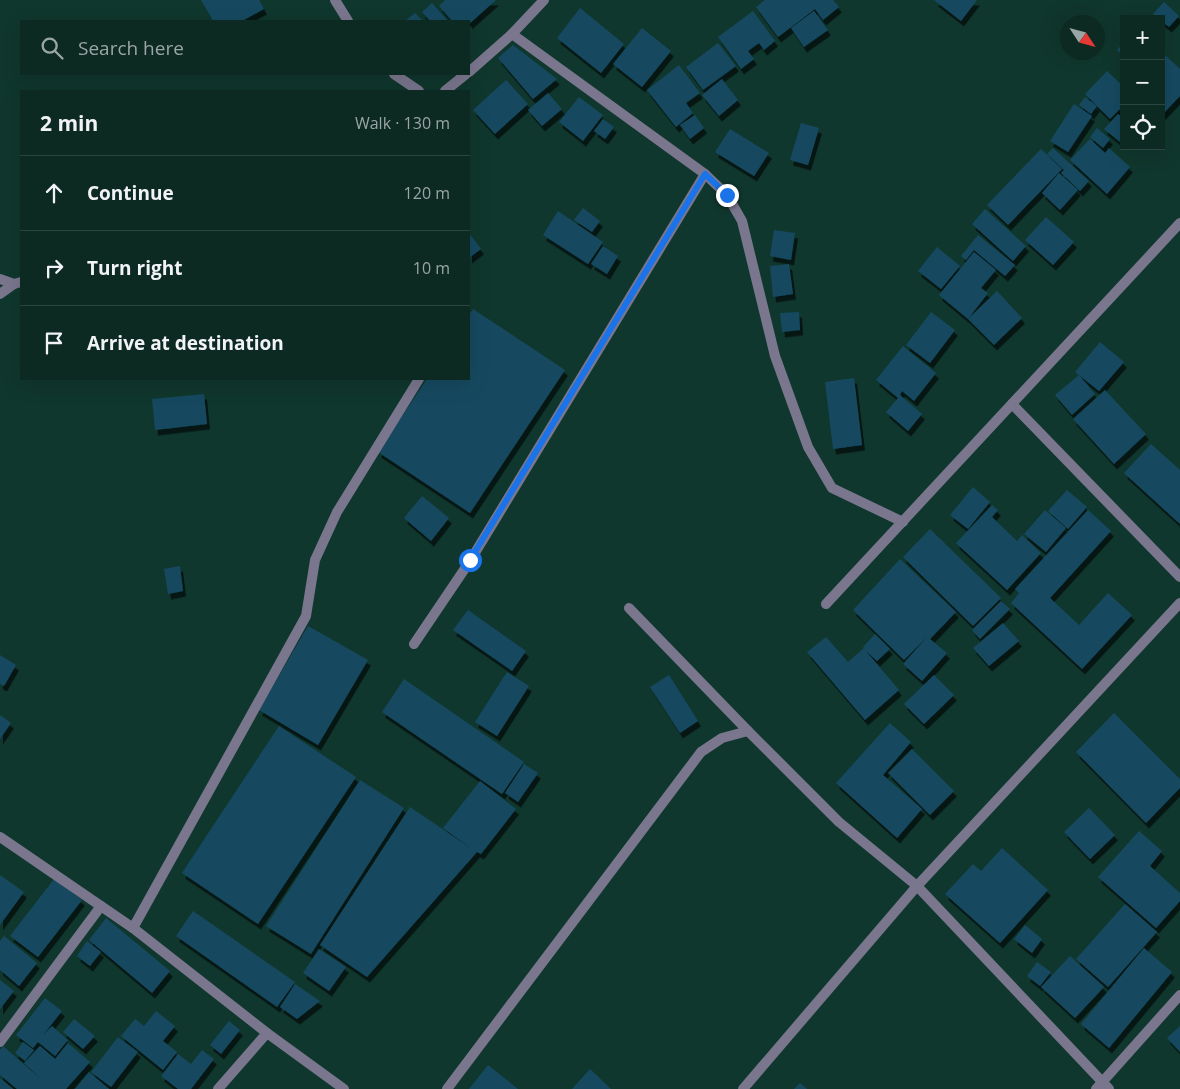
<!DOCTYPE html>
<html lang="en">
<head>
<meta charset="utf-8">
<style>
  body { margin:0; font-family:"Open Sans",sans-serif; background:#15312a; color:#f1f3f6 }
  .controls { position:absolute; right:15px; top:15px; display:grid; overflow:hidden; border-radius:0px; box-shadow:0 5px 20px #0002 }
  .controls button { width:45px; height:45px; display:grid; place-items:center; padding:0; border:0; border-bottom:1px solid #2c4540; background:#0c2922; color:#f1f3f6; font:25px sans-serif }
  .compass { position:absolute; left:1060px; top:15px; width:45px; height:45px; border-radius:50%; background:#0c2922; box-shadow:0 5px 20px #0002; rotate:126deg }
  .stop { position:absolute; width:15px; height:15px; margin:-11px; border:4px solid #1a73e8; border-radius:50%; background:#fff }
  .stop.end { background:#1a73e8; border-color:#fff; box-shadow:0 1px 5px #0008 }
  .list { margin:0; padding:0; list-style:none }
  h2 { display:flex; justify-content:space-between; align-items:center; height:65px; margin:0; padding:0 20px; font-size:21px }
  h2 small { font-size:16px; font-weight:400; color:#9aa6a5 }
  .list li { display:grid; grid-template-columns:32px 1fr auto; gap:15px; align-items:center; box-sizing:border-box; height:75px; padding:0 20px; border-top:1px solid #2c4540 }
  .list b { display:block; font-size:19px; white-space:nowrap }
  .list em { font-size:16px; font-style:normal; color:#9aa6a5 }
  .icon { flex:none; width:28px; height:28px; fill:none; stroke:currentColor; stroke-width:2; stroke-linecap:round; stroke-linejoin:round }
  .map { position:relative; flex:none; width:1180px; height:1089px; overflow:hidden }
  .search { position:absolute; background:#0c2922; box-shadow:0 5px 20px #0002; left:20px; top:20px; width:450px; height:55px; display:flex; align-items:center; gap:12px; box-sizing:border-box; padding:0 18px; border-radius:0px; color:#9aa6a5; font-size:19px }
  .panel { position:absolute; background:#0c2922; box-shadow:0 5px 20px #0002; left:20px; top:90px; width:450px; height:290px; border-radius:0px }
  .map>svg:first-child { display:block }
</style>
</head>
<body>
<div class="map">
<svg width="1180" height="1089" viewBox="0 0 1180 1089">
  <defs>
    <filter id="shadow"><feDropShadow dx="3" dy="5.5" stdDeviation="0" flood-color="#0009"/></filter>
  </defs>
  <rect width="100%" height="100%" fill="#10372d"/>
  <g fill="#164961" filter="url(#shadow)">
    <path d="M201,0H259L264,9L242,21H213Z"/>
    <path d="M445,0H496L469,24V21H452L439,6Z"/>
    <path d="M765,0H833L839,7L823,20L815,9L778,37L756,7Z"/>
    <path d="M934,0H977L961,21Z"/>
    <path d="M1164,2L1179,16L1169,27L1161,21V19H1158L1153,14Z"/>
    <path d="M432,3L448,21H430L422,12Z"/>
    <path d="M580,8L624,44L601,73L557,38Z"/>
    <path d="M753,11L775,41L764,50L759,43L748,51L754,59L741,69L718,37Z"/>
    <path d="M814,11L828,30L804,47L791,28Z"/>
    <path d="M415,13L423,21H405Z"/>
    <path d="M642,28L671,51L642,87L613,64Z"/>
    <path d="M1124,42V56L1117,50Z"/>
    <path d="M718,43L736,66L703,90L686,67Z"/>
    <path d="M513,45L557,79L533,99L498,58Z"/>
    <path d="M1161,51L1180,69V96L1161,116Z"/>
    <path d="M679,65L700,93L686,103L693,113L676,127L647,90Z"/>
    <path d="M1107,71L1124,87V105L1110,119L1085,94Z"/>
    <path d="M722,79L738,100L719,116L702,95Z"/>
    <path d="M506,80L528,104L495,134L473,110Z"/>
    <path d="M548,93L562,109L542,126L528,110Z"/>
    <path d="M579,97L603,115L583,141L559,122Z"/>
    <path d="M1085,97L1097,106L1091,114L1079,105Z"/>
    <path d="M1074,104L1092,116L1068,152L1050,141Z"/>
    <path d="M1118,114L1124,119V138L1120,142L1104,129Z"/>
    <path d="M695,115L704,128L690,139L680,125Z"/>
    <path d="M603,119L614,127L605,139L594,131Z"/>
    <path d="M801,123L819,128L808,165L790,160Z"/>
    <path d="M1097,128L1110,139L1103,148L1090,137Z"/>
    <path d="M730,129L769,153L754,176L715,152Z"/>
    <path d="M1090,139L1105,153L1109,148L1130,167L1107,194L1070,160Z"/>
    <path d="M1053,148L1089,181L1080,191L1061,173L1064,170L1047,154Z"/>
    <path d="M1041,149L1062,169L1008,225L987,205Z"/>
    <path d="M1059,173L1078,190L1060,210L1042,193Z"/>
    <path d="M583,208L600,221L592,232L574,220Z"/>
    <path d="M985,209L1026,246L1013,261L972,224Z"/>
    <path d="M558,211L603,242L588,264L543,235Z"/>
    <path d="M1046,217L1074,242L1053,265L1025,240Z"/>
    <path d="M774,230L795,233L791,260L770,256Z"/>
    <path d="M469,233L481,249L469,258Z"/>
    <path d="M978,235L1015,265L1005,276L974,250L966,260L961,256Z"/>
    <path d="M603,246L618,256L607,274L591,264Z"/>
    <path d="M937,247L960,266L941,289L918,271Z"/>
    <path d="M974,252L996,270L981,288L988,293L968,319L997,291L1022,318L994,345L968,319L939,295Z"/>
    <path d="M789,264L793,294L773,297L770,266Z"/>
    <path d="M473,309L565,370L470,513L378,452L427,379H469V315Z"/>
    <path d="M799,312L800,330L782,332L780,313Z"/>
    <path d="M931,312L955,330L930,363L906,345Z"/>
    <path d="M1100,342L1124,362L1099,391L1075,372Z"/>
    <path d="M903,346L936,373L914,401L902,391L900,395L922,414L908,431L886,412L898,398L876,380Z"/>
    <path d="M1079,375L1095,394L1072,415L1055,395Z"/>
    <path d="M854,378L862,445L833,449L825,382Z"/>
    <path d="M1105,390L1146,434L1114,464L1073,419Z"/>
    <path d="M204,394L207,424L155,430L152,399Z"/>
    <path d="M1151,444L1180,470V524L1124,473Z"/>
    <path d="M973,487L990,502L968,529L950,515Z"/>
    <path d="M1067,490L1087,507L1068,529L1048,511Z"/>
    <path d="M422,496L449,518L431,541L404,518Z"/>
    <path d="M992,505L998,510L992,517L1017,541L1022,535L1041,553L1007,590L956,543Z"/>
    <path d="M1045,510L1066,528L1046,552L1024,534Z"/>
    <path d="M1088,510L1111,531L1050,598L1079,625L1108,593L1132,615L1082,669L1011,603L1019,593L1015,589Z"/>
    <path d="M930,529L1001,598L973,626L903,557Z"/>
    <path d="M900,559L956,612L930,639L947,653L922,681L903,664L928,636L904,660L853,610Z"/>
    <path d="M180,566L183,591L168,594L164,569Z"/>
    <path d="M1001,601L1010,609L980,639L972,630Z"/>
    <path d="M468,610L526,651L512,671L453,630Z"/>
    <path d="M1003,623L1019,641L989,666L973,648Z"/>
    <path d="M308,626L368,660L318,745L259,710Z"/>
    <path d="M875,634L890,649L877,661L865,650L899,690L865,720L807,652L826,637L848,662L864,648L863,647Z"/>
    <path d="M0,655L16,665L4,686L0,684Z"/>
    <path d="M507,672L529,686L497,736L475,722Z"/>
    <path d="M669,675L698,721L680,733L650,687Z"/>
    <path d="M934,675L954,695L924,724L904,704Z"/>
    <path d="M404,679L524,762L502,794L382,712Z"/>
    <path d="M1114,713L1180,779V788L1146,823L1076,752Z"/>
    <path d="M0,715L11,723L0,739Z"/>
    <path d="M890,723L911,742L883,775L922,809L897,838L836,783Z"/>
    <path d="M279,726L356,777L258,924L182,873Z"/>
    <path d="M912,749L954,791L930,815L888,773Z"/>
    <path d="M524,764L538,773L518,802L505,793Z"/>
    <path d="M360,780L404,808L311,954L266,926Z"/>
    <path d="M480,781L516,809L481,854L477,852L367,977L320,945L410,807L475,851L443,828Z"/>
    <path d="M1089,808L1115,835L1090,859L1064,832Z"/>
    <path d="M1139,831L1162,851L1150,866L1180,893V901L1156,928L1098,877Z"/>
    <path d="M1002,848L1048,890L1000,943L945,894L973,864L981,871Z"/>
    <path d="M0,875L24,892L0,925Z"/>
    <path d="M54,879L82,900L38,957L10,936Z"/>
    <path d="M1125,904L1157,932L1108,987L1076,959Z"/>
    <path d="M193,911L295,982L277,1007L176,936Z"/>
    <path d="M106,918L170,971L152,993L89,940Z"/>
    <path d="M1025,925L1042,939L1032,953L1014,939Z"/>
    <path d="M4,936L37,963L19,986L0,970V941Z"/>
    <path d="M87,941L101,952L90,966L77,956Z"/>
    <path d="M1144,948L1172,972L1109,1048L1081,1024Z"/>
    <path d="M319,949L346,967L329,991L303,973Z"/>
    <path d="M1070,956L1104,987L1075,1018L1041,987Z"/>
    <path d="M1037,962L1051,972L1040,986L1027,976Z"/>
    <path d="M0,980L14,991L0,1009Z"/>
    <path d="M295,984L320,1001L297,1019L280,1007Z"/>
    <path d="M45,998L62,1011L43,1035L52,1026L68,1040L55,1056L38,1042L33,1048L16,1035Z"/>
    <path d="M156,1011L175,1026L163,1041L177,1052L163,1070L121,1036L135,1019L144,1026Z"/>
    <path d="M74,1019L95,1036L83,1049L63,1032Z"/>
    <path d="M229,1021L240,1030L221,1054L210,1045Z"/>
    <path d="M1180,1026V1052L1167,1038Z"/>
    <path d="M118,1037L138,1052L111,1087L91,1072Z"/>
    <path d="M23,1042L34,1050L25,1061L15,1053Z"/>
    <path d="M68,1043L90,1062L66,1089H17L0,1075V1050L3,1046L42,1080L24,1063L40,1046L55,1059Z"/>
    <path d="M202,1050L214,1059L191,1089H178L161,1076L178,1054L191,1064Z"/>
    <path d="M488,1065L518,1089H469Z"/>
    <path d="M590,1069L611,1089H572Z"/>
    <path d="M89,1072L109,1089H75Z"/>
    <path d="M0,1078L13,1089H0Z"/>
    <path d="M800,1083L807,1089H794Z"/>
  </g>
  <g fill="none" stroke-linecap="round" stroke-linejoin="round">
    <g stroke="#7a768e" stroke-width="10">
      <path d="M335,0L348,21"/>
      <path d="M512,34L705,174L727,195L742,221L775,356L808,447L832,488L903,522"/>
      <path d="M469,72L512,34L544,0"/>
      <path d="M394,74L419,91"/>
      <path d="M445,91L466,74"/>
      <path d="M0,279L14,284"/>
      <path d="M0,294L14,284L21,282"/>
      <path d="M1012,404L1180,577"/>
      <path d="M826,604L1180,223"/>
      <path d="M629,608L748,731"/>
      <path d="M414,644L470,561L705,174"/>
      <path d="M0,837L133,928L267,1033L344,1089"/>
      <path d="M133,928L306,616L315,560L337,512L419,379"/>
      <path d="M0,1042L101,906"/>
      <path d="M218,1089L267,1033"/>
      <path d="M447,1089L701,752L722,738L748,731L839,822L917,886L1109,1089"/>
      <path d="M743,1089L917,886L1180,603"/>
      <path d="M1096,1089L1180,995"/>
    </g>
  </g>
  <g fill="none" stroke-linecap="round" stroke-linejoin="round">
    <path stroke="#1a73e8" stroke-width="6" d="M470,560L705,174L727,195"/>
  </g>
</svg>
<div class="controls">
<button>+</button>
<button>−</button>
<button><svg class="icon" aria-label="locate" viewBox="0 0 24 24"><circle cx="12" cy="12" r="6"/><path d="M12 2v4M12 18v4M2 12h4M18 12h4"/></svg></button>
</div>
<svg class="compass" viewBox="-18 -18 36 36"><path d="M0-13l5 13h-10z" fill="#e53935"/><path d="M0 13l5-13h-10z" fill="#9aa6a5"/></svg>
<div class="stop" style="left:470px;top:560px"></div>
<div class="stop end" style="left:727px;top:195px"></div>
<div class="search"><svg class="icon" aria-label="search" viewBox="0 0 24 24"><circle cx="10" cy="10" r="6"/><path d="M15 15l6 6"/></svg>Search here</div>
<section class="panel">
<h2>2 min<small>Walk · 130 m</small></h2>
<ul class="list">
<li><svg class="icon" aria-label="ahead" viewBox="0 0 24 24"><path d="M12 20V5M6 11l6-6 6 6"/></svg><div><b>Continue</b></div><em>120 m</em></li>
<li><svg class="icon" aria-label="right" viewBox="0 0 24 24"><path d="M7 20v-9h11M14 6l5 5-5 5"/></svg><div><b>Turn right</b></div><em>10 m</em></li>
<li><svg class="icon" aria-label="arrive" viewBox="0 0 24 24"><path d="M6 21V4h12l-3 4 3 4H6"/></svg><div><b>Arrive at destination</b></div></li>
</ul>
</section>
</div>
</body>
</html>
